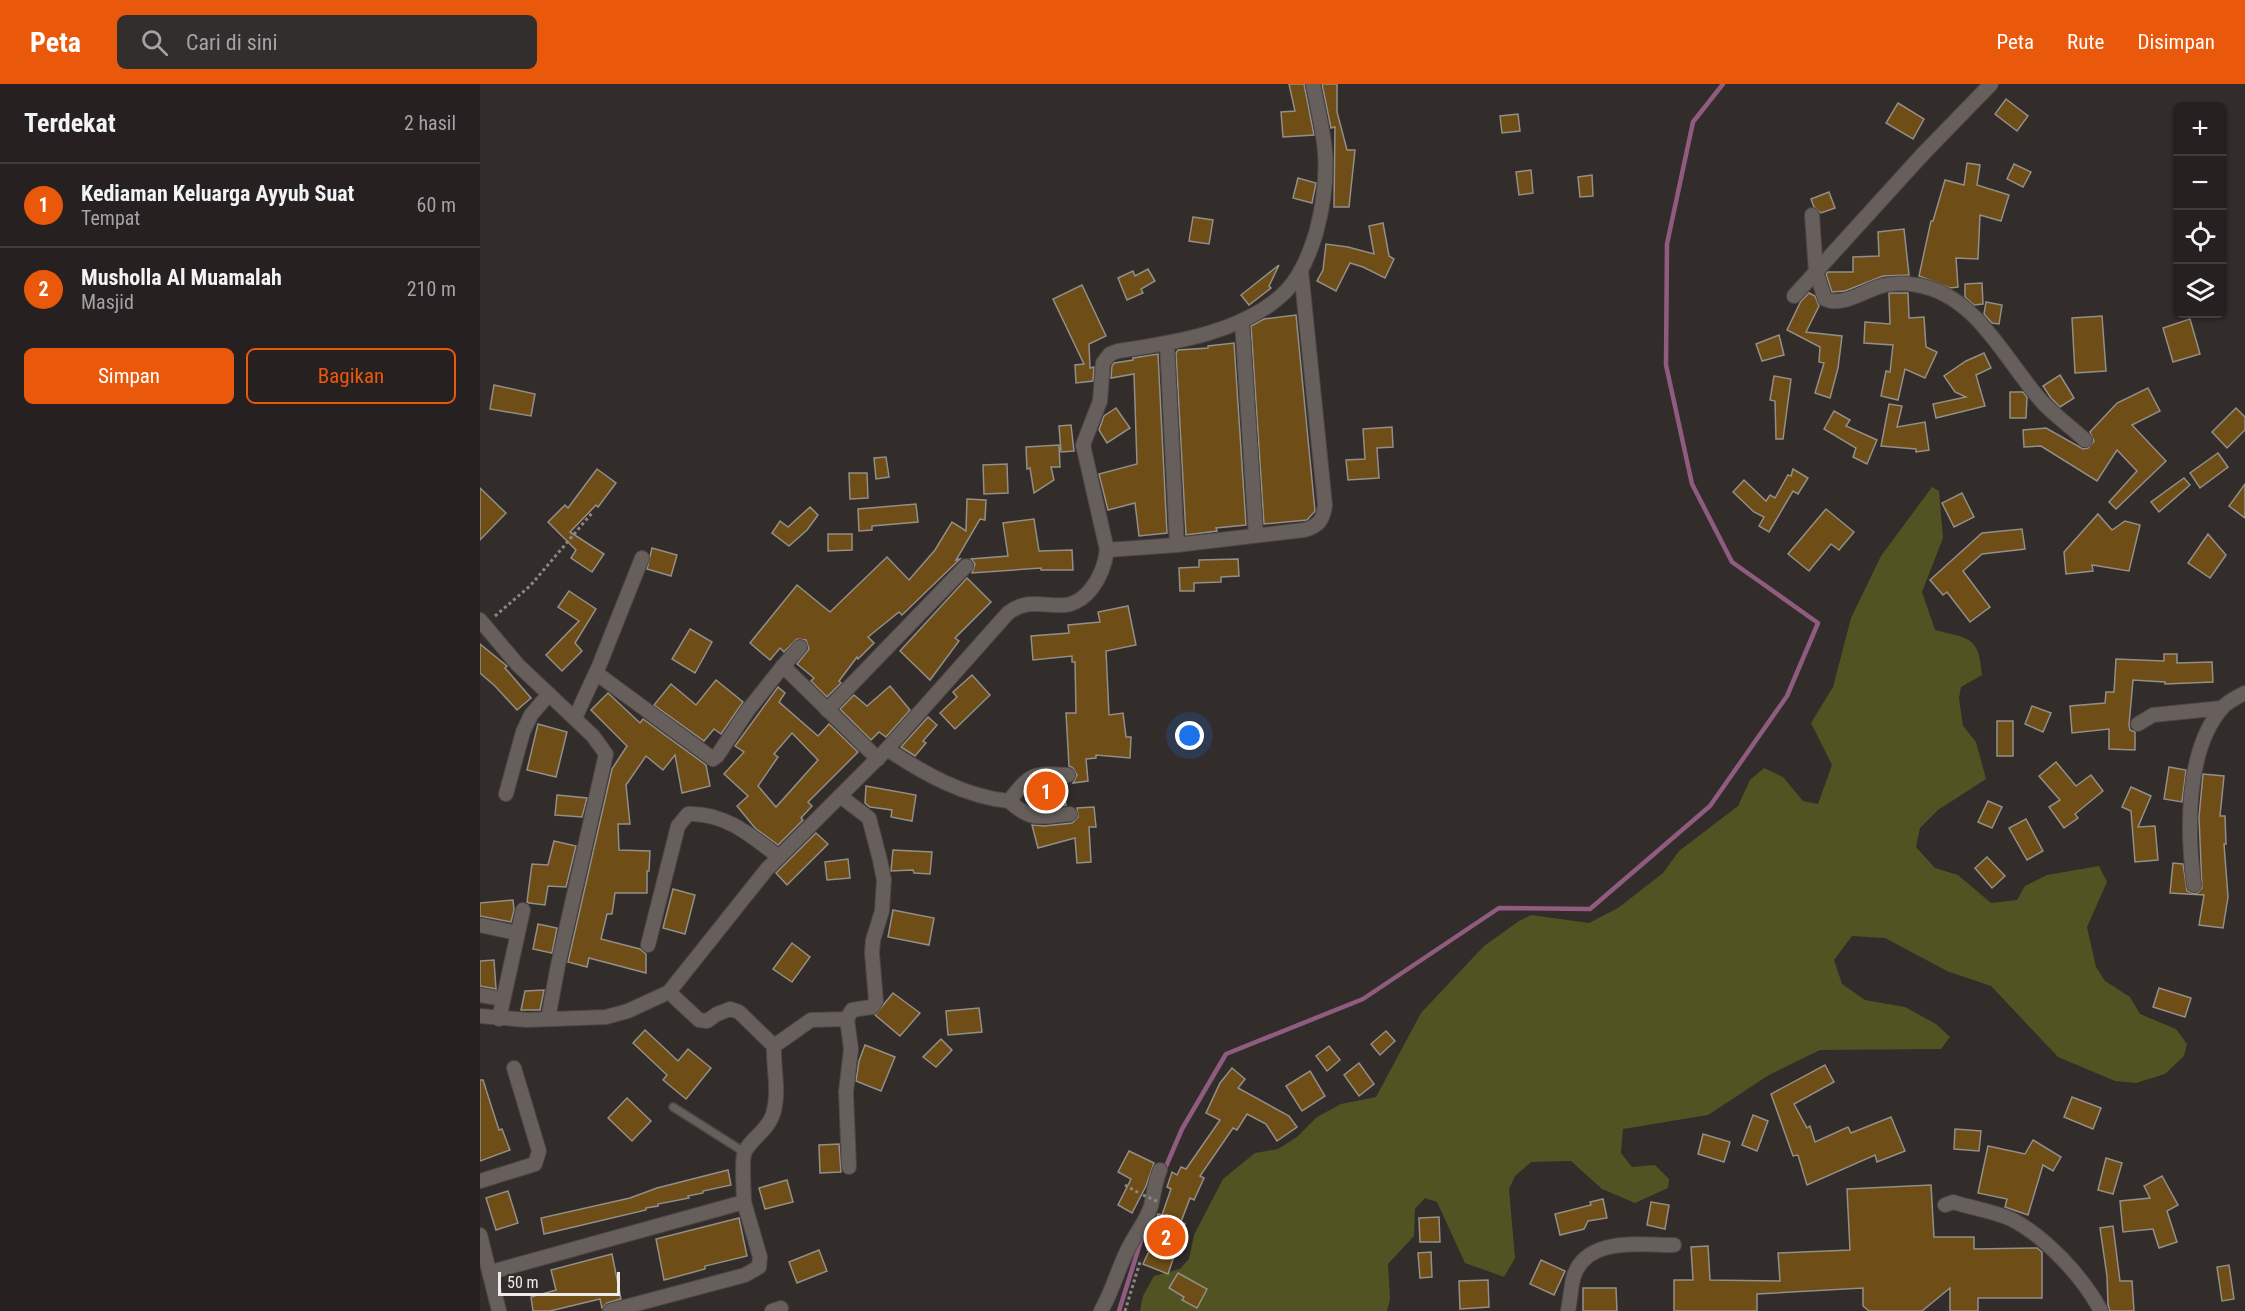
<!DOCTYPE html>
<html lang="id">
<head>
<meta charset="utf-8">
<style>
  body { margin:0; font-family:"Roboto Condensed",sans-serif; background:#322e2d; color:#f1f3f6 }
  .controls { position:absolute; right:18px; top:18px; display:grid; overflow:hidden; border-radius:9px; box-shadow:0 2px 4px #0004 }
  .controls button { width:54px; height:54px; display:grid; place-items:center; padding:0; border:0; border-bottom:2px solid #423e3e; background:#262120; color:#f1f3f6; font:30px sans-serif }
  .scale { position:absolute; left:18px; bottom:15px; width:122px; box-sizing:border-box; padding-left:6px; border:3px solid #eeeae8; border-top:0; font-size:16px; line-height:21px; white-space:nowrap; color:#eeeae8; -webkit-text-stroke:4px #322c2a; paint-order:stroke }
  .you { position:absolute; left:710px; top:652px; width:21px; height:21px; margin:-15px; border:4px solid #fff; border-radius:50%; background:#1a73e8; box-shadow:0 0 0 9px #1a73e833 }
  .badge { display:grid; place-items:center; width:39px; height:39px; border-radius:50%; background:#ea580c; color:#fff; font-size:20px; font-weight:700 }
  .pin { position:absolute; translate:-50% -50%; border:3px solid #fff; box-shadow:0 2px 6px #0006 }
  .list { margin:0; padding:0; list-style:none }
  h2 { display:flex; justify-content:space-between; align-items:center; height:78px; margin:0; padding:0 24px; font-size:26px }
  h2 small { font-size:20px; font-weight:400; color:#a4a3a5 }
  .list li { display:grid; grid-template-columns:39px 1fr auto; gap:18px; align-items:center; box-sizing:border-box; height:84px; padding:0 24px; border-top:2px solid #423e3e }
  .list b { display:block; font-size:22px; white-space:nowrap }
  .list p { margin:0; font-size:20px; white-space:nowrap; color:#a4a3a5 }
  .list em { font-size:20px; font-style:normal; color:#a4a3a5 }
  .actions { display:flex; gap:12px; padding:18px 24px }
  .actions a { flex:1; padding:14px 0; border:2px solid #ea580c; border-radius:9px; text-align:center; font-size:21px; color:#ea580c }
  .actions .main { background:#ea580c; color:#fff }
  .icon { flex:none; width:33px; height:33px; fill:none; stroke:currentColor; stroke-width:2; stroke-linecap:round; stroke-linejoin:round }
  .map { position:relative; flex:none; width:1765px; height:1227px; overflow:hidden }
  header { display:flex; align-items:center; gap:36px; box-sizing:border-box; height:84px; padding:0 30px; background:#ea580c; color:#fff }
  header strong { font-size:28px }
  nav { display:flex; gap:33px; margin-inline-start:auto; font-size:21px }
  .search { width:420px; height:54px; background:#322e2d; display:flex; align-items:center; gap:15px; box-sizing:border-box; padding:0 21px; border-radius:9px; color:#a4a3a5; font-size:22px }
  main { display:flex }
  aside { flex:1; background:#262120 }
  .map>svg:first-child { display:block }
</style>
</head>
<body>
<header>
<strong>Peta</strong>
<div class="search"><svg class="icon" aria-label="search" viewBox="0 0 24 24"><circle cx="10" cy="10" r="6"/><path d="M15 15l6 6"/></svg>Cari di sini</div>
<nav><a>Peta</a><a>Rute</a><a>Disimpan</a></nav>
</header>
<main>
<aside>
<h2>Terdekat<small>2 hasil</small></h2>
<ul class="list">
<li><span class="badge">1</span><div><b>Kediaman Keluarga Ayyub Suat</b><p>Tempat</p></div><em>60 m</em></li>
<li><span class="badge">2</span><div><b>Musholla Al Muamalah</b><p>Masjid</p></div><em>210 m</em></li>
</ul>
<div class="actions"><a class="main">Simpan</a><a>Bagikan</a></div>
</aside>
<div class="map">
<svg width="1765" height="1227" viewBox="0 0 1765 1227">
  <rect width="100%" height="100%" fill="#322c2a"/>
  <path fill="#525323" d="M1452,403L1459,407L1463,454L1442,508L1455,546C1490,555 1499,552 1502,591L1481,603L1479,614L1483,642L1496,658L1506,695L1458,726L1440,744L1436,763L1455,784L1478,791L1511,819L1537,816L1545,802L1567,791L1619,782L1627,798L1607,843L1616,883L1625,897L1650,913L1660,930L1696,945L1707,960L1704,972L1685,990L1656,999L1635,997L1578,973L1511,902L1467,887L1405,854L1372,852L1354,876L1362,900L1385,916L1425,923L1456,940L1470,953L1461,965L1340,966L1289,991L1228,1031L1143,1045L1141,1069L1152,1083L1175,1081L1189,1095L1188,1104L1155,1119L1122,1105L1091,1077L1051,1078L1035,1092L1029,1105L1035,1174L1024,1193L985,1179L957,1118L945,1114L935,1125L934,1152L908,1180L910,1215L907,1227H660L663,1212L674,1192L700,1185L709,1175L714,1151L743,1095L775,1069L798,1065L817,1053L837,1033L861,1020L896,1013L941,929L1004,862L1039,837L1051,831L1109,839L1138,824L1183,789L1199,767L1258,722L1270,696L1284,684L1303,693L1323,717L1338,720L1352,681L1331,639L1353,603L1371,534L1401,472Z"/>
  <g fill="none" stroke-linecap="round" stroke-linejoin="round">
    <g stroke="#8f5c80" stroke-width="4.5">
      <path d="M684,1087L702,1045L746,970L883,915L1019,824L1110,825L1230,722L1307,612L1338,539L1252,478L1212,400L1186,281L1187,160L1213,38L1243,0"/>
      <path d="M639,1227L663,1150"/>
    </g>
  </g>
  <g fill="#6e4d16" stroke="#938e88" stroke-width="1.5" fill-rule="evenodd">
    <path d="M809,0H824L834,51L803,53L801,28L815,27Z"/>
    <path d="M842,0H857V28L867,66H875L869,123H854L855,43L851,44Z"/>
    <path d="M1526,15L1548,32L1537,47L1515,30Z"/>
    <path d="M1418,19L1444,35L1433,55L1406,39Z"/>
    <path d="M1038,30L1040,47L1022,49L1020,32Z"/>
    <path d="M1487,79L1500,81L1497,101L1529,111L1521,137L1500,131L1498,175L1476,174L1478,203L1470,204L1439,192L1451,137H1453L1465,96L1484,101Z"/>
    <path d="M1534,80L1551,88L1543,103L1527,95Z"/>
    <path d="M1051,86L1053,109L1039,111L1036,88Z"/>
    <path d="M1112,91L1113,112L1100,113L1098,93Z"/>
    <path d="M818,94L836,99L832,119L813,114Z"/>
    <path d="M1349,108L1355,124L1341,129L1334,123L1331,115Z"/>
    <path d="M713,133L733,136L729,160L709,157Z"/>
    <path d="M903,139L909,172L914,175L905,194L883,183L870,179L856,207L837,197L843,186L846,160L868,163L894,170L889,142Z"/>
    <path d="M1424,145L1429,191L1403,192L1365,207L1352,208L1346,190L1348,188H1373V173L1399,172L1398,148Z"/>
    <path d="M799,181L789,202L791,204L769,221L761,211Z"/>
    <path d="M668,185L675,197L661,205L663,209L647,216L638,194L653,187L655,192Z"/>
    <path d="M1502,199L1503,220L1494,221L1485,213V200Z"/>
    <path d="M602,201L626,252L609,260L610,284L614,283L613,297L596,299L595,281L604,280L573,215Z"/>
    <path d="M1329,209L1335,212L1339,222L1326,248L1362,252L1358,284L1350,314L1335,309L1344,279L1339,278L1340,263L1307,246L1321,217Z"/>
    <path d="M1409,209H1428L1429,234L1444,233L1446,263L1457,268L1445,294L1425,285L1418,316L1401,312L1406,287L1410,288L1413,261L1384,259L1385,238L1410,240Z"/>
    <path d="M1506,218L1522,221L1519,240L1512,239L1504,230Z"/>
    <path d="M816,231L835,427L827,436L784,440L771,242L784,235Z"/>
    <path d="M1622,232L1626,287L1595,289L1592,234Z"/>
    <path d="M1710,235L1720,270L1693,278L1683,244Z"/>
    <path d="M1299,251L1304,271L1282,277L1276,260Z"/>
    <path d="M754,259L766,441L736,444L737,447L706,451L696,269L698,266L728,264V262Z"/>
    <path d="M1504,269L1511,284L1496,291L1505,322L1456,334L1453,320L1486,313L1475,308L1464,292L1486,277Z"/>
    <path d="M678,270L687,449L659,452L655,419L628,426L619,390L657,380L654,290L631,294L632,282L634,279L653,276V274Z"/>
    <path d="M1580,291L1594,314L1580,323L1571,314L1563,302Z"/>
    <path d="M1294,292L1311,295L1303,355H1296L1295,317L1290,316Z"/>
    <path d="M14,301L55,310L51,332L10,325Z"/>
    <path d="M1668,304L1680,327L1652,341L1686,377L1636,425L1629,418L1657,387L1637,366L1617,397L1561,362L1544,363L1543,346L1566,344L1603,365L1608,364L1614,357L1610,348L1637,319Z"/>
    <path d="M1530,308H1543L1547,313L1546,334H1530Z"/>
    <path d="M1409,320L1422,322L1417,343L1445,338L1449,366L1436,368V365L1401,362Z"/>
    <path d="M636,324L650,344L627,359L619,346L624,332Z"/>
    <path d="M1756,324L1765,333V346L1747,364L1732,348Z"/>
    <path d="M1354,327L1370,336L1366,342L1397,356L1387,380L1373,373L1376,364L1344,345Z"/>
    <path d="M591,341L594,367L581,368L579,342Z"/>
    <path d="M912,343L913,363L897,364L899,394L868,396L866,376L885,375L883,345Z"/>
    <path d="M579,361L580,383H571L574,396L554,409L550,384L547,385L546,363Z"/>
    <path d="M1738,369L1748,383L1720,404L1710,389Z"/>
    <path d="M406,373L409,393L396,395L394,374Z"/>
    <path d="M527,380L528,409L504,410L503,381Z"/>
    <path d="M117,385L136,399L118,423L116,421L90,448L124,470L112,488L91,474L96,466L68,438L85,421L88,424Z"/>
    <path d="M1313,385L1328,394L1318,410L1313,407L1289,448L1279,442L1284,433L1274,428L1253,408L1264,396L1286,417L1290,411L1295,414L1308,391L1311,392Z"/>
    <path d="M369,389H387L388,414L370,415Z"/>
    <path d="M1704,394L1710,401L1679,428L1671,418Z"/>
    <path d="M1765,400V434L1749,422Z"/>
    <path d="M0,404L26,429L0,456Z"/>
    <path d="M1482,409L1494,433L1474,443L1462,419Z"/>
    <path d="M487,415L506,416L505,436L500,435L476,476L480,475L422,531L419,528L388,553L394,559L378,575L377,573L359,597L361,599L347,613L331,597L334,594L317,580L329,565L326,556L317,555L304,568L300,564L290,576L270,559L317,501L350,528L407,473L429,496L455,466L472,438L486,447Z"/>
    <path d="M436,420L438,438L392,442V446L379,447L378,425Z"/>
    <path d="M330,423L338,431L327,446L309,462L292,449L300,437L308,443Z"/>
    <path d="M1346,425L1374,448L1359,466L1351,460L1329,487L1308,470Z"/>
    <path d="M1618,430L1632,446L1645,437L1660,441L1649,487L1612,481L1613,487L1586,490L1584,468Z"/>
    <path d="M554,435L559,467L592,466L593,486H561V484L492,489L495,480L491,475L528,472L523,439Z"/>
    <path d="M1542,445L1545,465L1502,470L1483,487L1510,523L1490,538L1467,508L1463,511L1450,496L1502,449Z"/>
    <path d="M348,450H372V466L348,467Z"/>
    <path d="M1728,450L1746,471L1730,494L1708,479Z"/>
    <path d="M172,464L197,471L191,492L167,485Z"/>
    <path d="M758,475L759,492L741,493V498L714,499V507H700L699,484L719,483V476Z"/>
    <path d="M487,494L511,518L475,554L479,557L450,596L420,567Z"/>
    <path d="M89,507L116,525L95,559L102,567L82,587L66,571L99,537L78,523Z"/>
    <path d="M648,522L656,561L626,567L629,631L643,629L646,653H651L650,674L616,671V674L606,675L608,697L593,699L597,691L593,684L589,682L586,629H596L595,578H592V572L553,576L551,552L589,549L588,541L620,538L618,528Z"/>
    <path d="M210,545L232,558L215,589L192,575Z"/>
    <path d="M0,560L27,582L25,584L51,614L37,626L15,602L0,589Z"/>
    <path d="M1684,570H1697V579L1732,578L1733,598L1685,600V598L1653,596L1649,641L1650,646L1655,648V666L1629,665V645L1592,649L1590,622L1625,619L1626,608H1634L1636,575L1684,577Z"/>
    <path d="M492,591L510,611L475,645L460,629L477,613L473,608Z"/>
    <path d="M236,596L263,618L241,650L234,645L224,657L174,621L191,600L216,621Z"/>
    <path d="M410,602L430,626L406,653L399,648L391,656L360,625L374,611L387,622Z"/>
    <path d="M298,603L305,609L299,618L338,652L349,640L378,668L328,718L332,722L321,734L323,736L298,761L275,744L257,722L268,712L244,690L264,668L255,662ZM312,649L338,676L296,723L278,702L298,673L294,670Z"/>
    <path d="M128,609L160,639L163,635L226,681L230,702L202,709L195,671L183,686L166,672L146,701L150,740H138L139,766L170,767L169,787H167V809H135L132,830H127L121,855L160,865L166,870V889L109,874L107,883L88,878L132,685L147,662L111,626Z"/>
    <path d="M1552,622L1571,629L1563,648L1545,640Z"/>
    <path d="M448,633L457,641L443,657L446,659L435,672L421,663Z"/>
    <rect x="1517" y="637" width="16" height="35"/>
    <path d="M58,640L87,648L76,693L47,686Z"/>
    <path d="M1576,678L1596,702L1611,691L1623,707L1595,730L1598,734L1584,744L1569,723L1580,716L1559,692Z"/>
    <path d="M1689,683L1706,686L1702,718L1684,715Z"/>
    <path d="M1723,690L1744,692L1740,732H1745L1746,760H1744L1748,813L1743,844L1719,841L1724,811L1690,809L1693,779L1703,780L1707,807L1716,810L1722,804L1719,733Z"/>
    <path d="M561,700H583L586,721L563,724L550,721L548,708Z"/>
    <path d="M386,702L436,711L432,737L411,733L412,726L390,723L385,719Z"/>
    <path d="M1651,703L1671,712L1658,743L1675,742L1678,776L1655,778L1651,727L1642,723Z"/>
    <path d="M77,711L107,714L102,733L75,731Z"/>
    <path d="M1508,717L1522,723L1512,744L1498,738Z"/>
    <path d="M614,723L616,743H609L611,778L597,779L595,754L558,764L552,741L564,742L592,739L598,733L597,724Z"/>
    <path d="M1546,735L1563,767L1547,776L1529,744Z"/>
    <path d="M336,749L348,760L307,801L296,789Z"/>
    <path d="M74,757L96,762L86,803L68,802L65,821L49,819L47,818L52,780L68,781Z"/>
    <path d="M413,766L452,768L450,790L434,789L433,786L411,787Z"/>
    <path d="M1507,773L1525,792L1512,804L1495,784Z"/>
    <path d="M368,775L370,794L347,796L345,778Z"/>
    <path d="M193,805L215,811L205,850L183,844Z"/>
    <path d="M33,816L34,826L31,838L0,832V819Z"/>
    <path d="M413,826L454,834L449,861L408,853Z"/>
    <path d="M58,840L77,844L72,869L53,865Z"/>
    <path d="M312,859L330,873L312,898L293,885Z"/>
    <path d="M14,876L16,905L0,902V877Z"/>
    <path d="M1679,904L1711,914L1705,933L1673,923Z"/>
    <path d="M64,906L60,926H41L45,907Z"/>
    <path d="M413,909L440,929L420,952L395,931Z"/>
    <path d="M499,924L502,948L468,951L466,927Z"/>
    <path d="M165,946L198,977L208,965L231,984L206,1015L183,996L187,991L153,959Z"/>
    <path d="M906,947L915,957L900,971L891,960Z"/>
    <path d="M461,955L472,966L456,983L443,973Z"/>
    <path d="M385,961L415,973L401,1007L376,997L379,977Z"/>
    <path d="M849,962L860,976L847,987L836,972Z"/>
    <path d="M879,979L894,1000L879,1012L864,991Z"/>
    <path d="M1345,981L1354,998L1314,1020L1327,1044L1330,1042L1335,1058L1368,1043L1371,1049L1411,1033L1425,1067L1397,1078L1395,1071L1327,1101L1318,1071L1313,1072L1291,1010Z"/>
    <path d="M752,984L765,995L758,1004L809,1032L817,1043L797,1057L786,1040L767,1030L757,1046L753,1044L720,1092L724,1094L714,1116L710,1114L701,1138L705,1140L688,1190L663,1180L669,1167L667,1166L678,1130L682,1131L691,1105L687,1103L692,1088L697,1091L701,1083L706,1085L740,1036L726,1029L740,999Z"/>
    <path d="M830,987L845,1012L822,1027L806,1002Z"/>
    <path d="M0,996H3L19,1046L22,1045L30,1066L0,1077Z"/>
    <path d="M1592,1013L1621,1024L1613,1045L1584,1033Z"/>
    <path d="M147,1014L171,1037L152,1057L128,1034Z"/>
    <path d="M1273,1031L1288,1037L1277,1067L1262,1061Z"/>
    <path d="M1475,1045L1501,1047L1499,1067L1474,1065Z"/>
    <path d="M1223,1050L1250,1058L1244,1078L1218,1070Z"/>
    <path d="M1553,1056L1581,1073L1573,1087L1563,1081L1548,1131L1525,1123L1527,1115L1498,1109L1508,1062L1545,1070Z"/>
    <path d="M359,1060L361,1088L340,1089L339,1061Z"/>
    <path d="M649,1067L674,1079L666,1102L652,1129L638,1121L651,1095L638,1088Z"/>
    <path d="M1626,1074L1642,1079L1633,1110L1618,1106Z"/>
    <path d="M248,1086L251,1101L223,1107V1109L208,1112L209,1114L178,1120V1122L166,1124V1126L64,1150L61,1134L150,1114L177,1104Z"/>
    <path d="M1682,1092L1698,1121L1687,1127L1697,1158L1679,1164L1673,1145L1643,1148L1640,1117L1670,1114L1664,1102Z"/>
    <path d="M307,1096L313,1118L285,1125L279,1104Z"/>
    <path d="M1451,1101L1454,1153H1494V1165L1557,1164L1562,1168V1214H1498V1227H1470V1204L1442,1227H1389L1383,1222V1204L1277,1210V1227H1194V1196H1213L1211,1163L1228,1162L1230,1196L1300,1197L1298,1169L1370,1166L1367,1105Z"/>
    <path d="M28,1107L38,1139L16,1146L6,1114Z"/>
    <path d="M1123,1115L1127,1134L1108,1137L1104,1145L1080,1151L1075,1130L1111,1121L1110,1118Z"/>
    <path d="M1171,1118L1189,1121L1185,1145L1167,1141Z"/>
    <path d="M959,1133L960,1158H940L939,1134Z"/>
    <path d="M259,1134L267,1172L225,1182V1185L184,1196L176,1155Z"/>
    <path d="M1633,1142L1640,1197H1652L1654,1227H1630L1628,1221L1627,1192L1620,1144Z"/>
    <path d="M339,1166L347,1187L317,1199L309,1178Z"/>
    <path d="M951,1168L952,1193L940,1194L938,1169Z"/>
    <path d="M132,1170L141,1215L127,1219L122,1224L120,1215L70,1227H53L51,1213L76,1206L71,1186Z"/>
    <path d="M1061,1176L1085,1187L1074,1211L1050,1200Z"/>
    <path d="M1749,1181L1754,1215L1742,1217L1737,1183Z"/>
    <path d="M698,1189L727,1205L717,1224L702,1216L704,1213L689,1204Z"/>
    <path d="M1008,1196L1009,1223L980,1225L979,1197Z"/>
    <path d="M1103,1204H1136L1137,1227H1103Z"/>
  </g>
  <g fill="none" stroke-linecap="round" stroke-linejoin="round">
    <g stroke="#4d4745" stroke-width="10">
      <path id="service" d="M193,1023L264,1068"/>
    </g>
    <g stroke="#4d4745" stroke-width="16">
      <g id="minor">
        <path d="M1332,131L1336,188L1345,215C1363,224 1388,204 1405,201C1415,199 1427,199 1437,201C1498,211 1526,279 1564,320C1577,333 1592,344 1605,356"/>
        <path d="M1314,212L1443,70L1511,0"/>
        <path d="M762,237L776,451"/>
        <path d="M687,260L697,461"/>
        <path d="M627,466L697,461L824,446C839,442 843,436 845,421L821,186"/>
        <path d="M0,536L38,581L113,652L126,670L78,881L68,935"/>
        <path d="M303,582L320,563"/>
        <path d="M116,589L233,675L237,672L268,626L303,582L398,675"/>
        <path d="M347,626L486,482"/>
        <path d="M95,634L119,582L162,474"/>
        <path d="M1658,640L1673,631L1742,624"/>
        <path d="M407,665C443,689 485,713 529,717C551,689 552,689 588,691"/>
        <path d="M26,710L43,648L51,631L69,610"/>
        <path d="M360,712L389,734L400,776L404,796L403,810L402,827L393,856L392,869L396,917L392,923L372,926L367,935L371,965L366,1008L369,1083"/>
        <path d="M529,717C552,738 560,733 590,730"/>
        <path d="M1714,801C1707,748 1705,667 1742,624C1748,617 1757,613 1765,609"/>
        <path d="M0,841L37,849"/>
        <path d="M168,861L198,742L208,730C244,728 272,752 299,773"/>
        <path d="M189,908L219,936L227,937L237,930L250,925L259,928L294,962C293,985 300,1007 293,1030C288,1046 273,1053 265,1067C261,1076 264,1106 264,1118"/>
        <path d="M0,911L22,915"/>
        <path d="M0,932L47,936L126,933L148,927L189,908L287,785L407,665L528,529C559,505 584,540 612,504C621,492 625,481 627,466L603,361L620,317L623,279L630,270L638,267C693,259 767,248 807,206C822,190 830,169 836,149C843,123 847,95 845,68C843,45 837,22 833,0"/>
        <path d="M19,935L43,826"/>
        <path d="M294,962L331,936L367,935"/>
        <path d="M0,1097L55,1080L59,1067L34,984"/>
        <path d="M1465,1121L1473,1118C1491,1124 1513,1127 1531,1135C1565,1152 1603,1193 1621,1227"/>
        <path d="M0,1151L19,1227"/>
        <path d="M11,1188L264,1118L280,1173L279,1183L265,1191L130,1227"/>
        <path d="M292,1227L301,1224"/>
        <path d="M621,1227C633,1206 638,1184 649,1163C656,1149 667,1136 671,1122C674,1109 675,1098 680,1086"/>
        <path d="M1088,1227C1090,1216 1091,1205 1093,1195C1104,1152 1160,1161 1194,1161"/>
      </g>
    </g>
    <g stroke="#8d8886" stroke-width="3" stroke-dasharray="3 3" stroke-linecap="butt">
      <path d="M15,532L50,502L112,429"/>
      <path d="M645,1101L659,1109"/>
      <path d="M645,1227L660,1178"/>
    </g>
    <use href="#service" stroke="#665f5c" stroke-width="7"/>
    <use href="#minor" stroke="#665f5c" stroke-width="14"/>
    <path stroke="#8d8886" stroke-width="3" stroke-dasharray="3 3" stroke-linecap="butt" d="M663,1111L679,1118"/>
  </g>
</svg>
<div class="controls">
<button>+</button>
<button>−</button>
<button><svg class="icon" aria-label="locate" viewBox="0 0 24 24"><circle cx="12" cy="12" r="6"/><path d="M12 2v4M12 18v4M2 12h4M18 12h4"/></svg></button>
<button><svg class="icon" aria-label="layers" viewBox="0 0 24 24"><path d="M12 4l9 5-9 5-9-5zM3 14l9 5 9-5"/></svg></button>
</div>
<div class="scale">50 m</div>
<div class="you"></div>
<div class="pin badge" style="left:566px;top:707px">1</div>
<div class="pin badge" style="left:686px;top:1153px">2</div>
</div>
</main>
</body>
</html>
